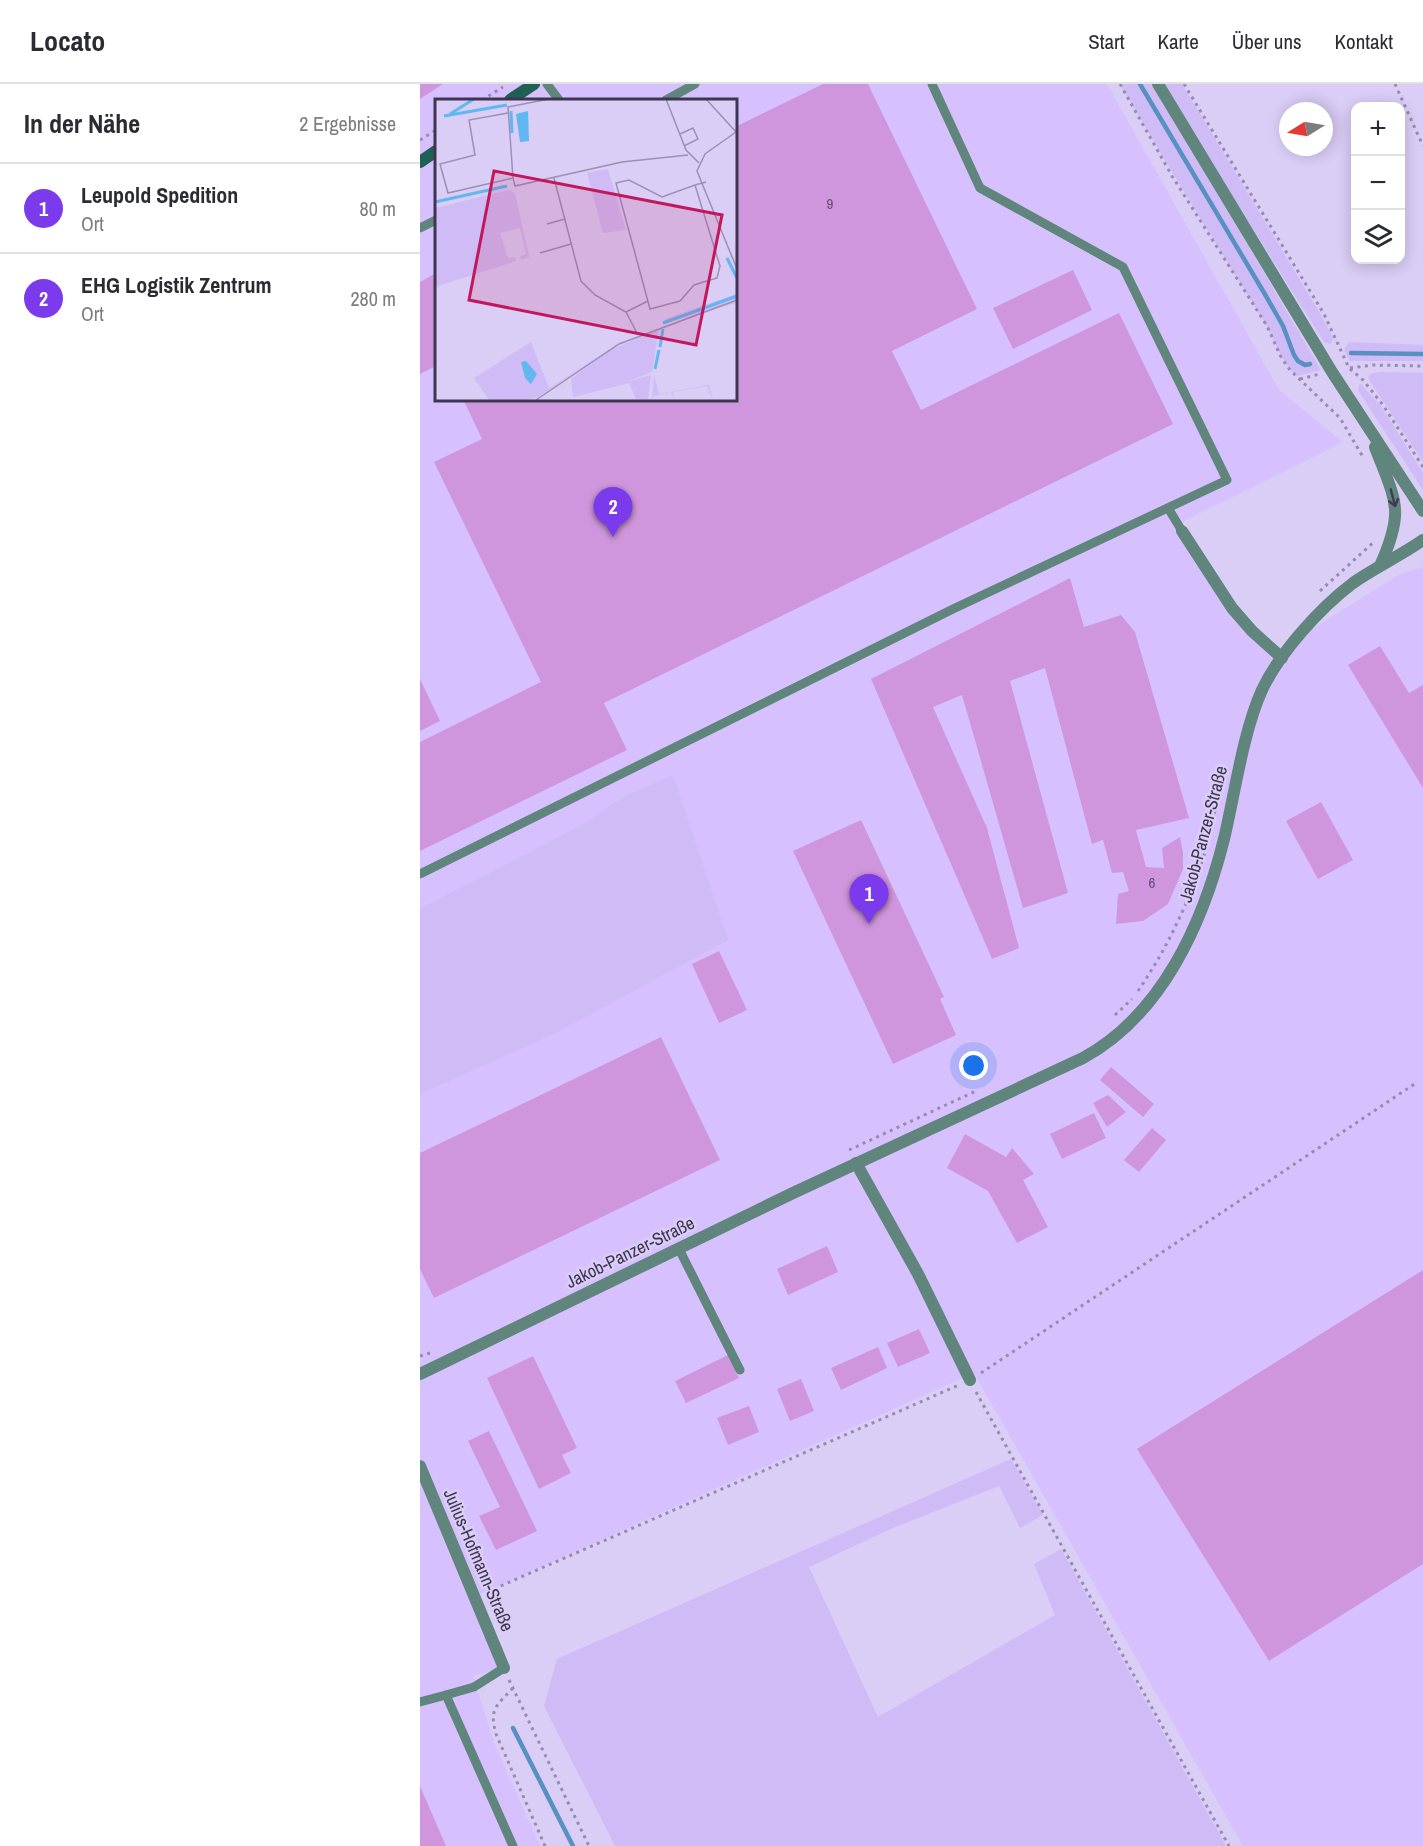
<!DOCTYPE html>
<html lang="de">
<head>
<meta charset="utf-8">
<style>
  body { margin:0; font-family:"Archivo Narrow",sans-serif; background:#f2f2f3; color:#2b2b33 }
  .controls { position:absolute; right:18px; top:18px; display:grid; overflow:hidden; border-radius:12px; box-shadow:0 3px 15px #0003 }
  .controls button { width:54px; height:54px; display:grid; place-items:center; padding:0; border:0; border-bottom:2px solid #e1e1e2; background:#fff; color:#2b2b33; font:30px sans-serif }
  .compass { position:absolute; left:859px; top:18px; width:54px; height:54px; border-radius:50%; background:#fff; box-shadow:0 3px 15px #0003; rotate:259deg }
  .you { position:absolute; left:554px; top:982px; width:21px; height:21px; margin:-15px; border:4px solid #fff; border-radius:50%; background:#1a73e8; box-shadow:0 0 0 9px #1a73e833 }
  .badge { display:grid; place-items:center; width:39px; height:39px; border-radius:50%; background:#7c3aed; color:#fff; font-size:20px; font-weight:700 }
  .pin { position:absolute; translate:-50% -50px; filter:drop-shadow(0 2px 3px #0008) }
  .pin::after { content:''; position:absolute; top:32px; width:21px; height:18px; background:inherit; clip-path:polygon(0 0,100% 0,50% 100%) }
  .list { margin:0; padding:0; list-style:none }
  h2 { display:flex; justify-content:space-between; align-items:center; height:78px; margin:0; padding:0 24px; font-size:26px }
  h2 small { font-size:20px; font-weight:400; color:#7c7c81 }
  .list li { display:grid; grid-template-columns:39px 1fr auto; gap:18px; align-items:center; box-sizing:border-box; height:90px; padding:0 24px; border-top:2px solid #e1e1e2 }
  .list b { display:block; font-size:22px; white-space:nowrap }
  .list p { margin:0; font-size:20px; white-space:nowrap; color:#7c7c81 }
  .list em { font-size:20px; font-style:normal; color:#7c7c81 }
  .icon { flex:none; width:33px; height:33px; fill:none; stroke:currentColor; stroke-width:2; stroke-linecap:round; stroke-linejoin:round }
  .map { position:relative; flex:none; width:1003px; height:1762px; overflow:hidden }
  header { display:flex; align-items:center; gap:36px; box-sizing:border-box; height:84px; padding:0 30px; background:#fff; border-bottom:2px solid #e1e1e2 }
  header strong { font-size:28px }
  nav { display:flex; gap:33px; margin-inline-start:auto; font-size:21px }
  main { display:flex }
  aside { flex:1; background:#fff }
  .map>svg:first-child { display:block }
</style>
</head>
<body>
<header>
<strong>Locato</strong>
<nav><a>Start</a><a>Karte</a><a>Über uns</a><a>Kontakt</a></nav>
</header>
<main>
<aside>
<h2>In der Nähe<small>2 Ergebnisse</small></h2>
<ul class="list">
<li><span class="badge">1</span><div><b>Leupold Spedition</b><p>Ort</p></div><em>80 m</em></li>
<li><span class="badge">2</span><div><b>EHG Logistik Zentrum</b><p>Ort</p></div><em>280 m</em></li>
</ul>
</aside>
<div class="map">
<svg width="1003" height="1762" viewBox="0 0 1003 1762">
  <rect width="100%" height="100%" fill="#dacdf6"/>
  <path fill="#d6c1fe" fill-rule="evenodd" d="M0,0H687L859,306L923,358L758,440L812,525L863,575L879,553L980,490L1003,483V1762H823L554,1289L56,1512L83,1584L53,1592L74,1658L120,1762H0ZM16,16H315V315H16Z"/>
  <g fill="#cfbbf5">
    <path d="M700,0H734L901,286L877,292C860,278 854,253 842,234C794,157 746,79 700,0Z"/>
    <path d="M742,0H762L901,231L913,254L911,260L904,258Z"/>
    <path d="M929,258L1003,261V277H930L924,266Z"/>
    <path d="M960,288L1003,289V378L948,294L951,290Z"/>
    <path d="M940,299L961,322L1003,389V406L941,311L938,305Z"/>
    <path d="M253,691L308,856L134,950L0,1010V825L160,742L203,713Z"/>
    <path d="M591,1375L623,1431L600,1444L579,1402L473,1444L389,1483L458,1633L635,1531L614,1480L641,1465L806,1762H195L124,1622L137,1575Z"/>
  </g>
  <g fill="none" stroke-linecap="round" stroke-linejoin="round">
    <g stroke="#5790c1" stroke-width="4.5">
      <path d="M720,0L846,212L863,242L874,271L878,277L885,281L890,280"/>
      <path d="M931,269L1003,270"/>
      <path d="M93,1644L153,1762"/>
    </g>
  </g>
  <g fill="#d096dd">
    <path d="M0,0H23L0,15Z"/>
    <path d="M403,0H448L557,225L472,267L501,326L699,229L753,340L184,619L207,666L0,767V658L121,598L14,378L62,355L43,315H315V43Z"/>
    <path d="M653,186L672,226L593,265L573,224Z"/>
    <path d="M16,189V282L0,290V198Z"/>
    <path d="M650,494L664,543L701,531L715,548L769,734L716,746L726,783L744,784L742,764L760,753L763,769V785L748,820L723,837L696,840L698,810L709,807L703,788L692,789L683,756L672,760L625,584L590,597L648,809L603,824L542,611L513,623L567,744L599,864L572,875L451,595Z"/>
    <path d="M960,562L989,609L1003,601V704L928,581Z"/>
    <path d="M0,595L20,637L0,647Z"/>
    <path d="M901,718L933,776L898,795L866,737Z"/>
    <path d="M441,736L524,913L520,915L536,951L473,980L373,767Z"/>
    <path d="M299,867L327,926L299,939L272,880Z"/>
    <path d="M241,953L300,1076L14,1214L0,1185V1069Z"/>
    <path d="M691,983L734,1020L723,1033L680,996Z"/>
    <path d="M688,1011L706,1028L687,1043L673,1019Z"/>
    <path d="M674,1029L686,1054L642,1075L630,1050Z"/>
    <path d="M732,1044L746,1056L719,1088L704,1076Z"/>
    <path d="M545,1050L586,1073L592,1064L614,1090L603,1096L628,1143L597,1159L568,1107L527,1084Z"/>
    <path d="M407,1162L418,1188L368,1211L357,1185Z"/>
    <path d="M1003,1186V1480L849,1577L717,1365Z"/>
    <path d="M499,1245L510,1269L478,1283L467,1259Z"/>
    <path d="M458,1263L467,1284L421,1306L411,1284Z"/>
    <path d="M308,1271L319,1294L266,1319L255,1297Z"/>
    <path d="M113,1272L157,1364L142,1371L151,1389L119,1405L67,1294Z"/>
    <path d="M381,1295L394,1327L370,1337L357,1305Z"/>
    <path d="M329,1322L339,1348L308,1361L297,1334Z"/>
    <path d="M69,1347L117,1447L76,1466L59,1432L80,1423L48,1357Z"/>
    <path d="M0,1702L26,1762H0Z"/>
  </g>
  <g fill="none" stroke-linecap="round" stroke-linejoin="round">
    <g stroke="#978bae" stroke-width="3" stroke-dasharray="3 4.5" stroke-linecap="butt">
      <path d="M700,0L752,92L847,242L861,273L870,286L920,334L943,373"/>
      <path d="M764,0L904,230L929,284L943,296L963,321L1003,383"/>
      <path d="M975,0L1003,62"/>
      <path d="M62,16L83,3"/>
      <path d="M0,56L16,46"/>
      <path d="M930,284L953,281L1003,282"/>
      <path d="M880,295L900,290"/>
      <path d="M900,507L955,457"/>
      <path d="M791,744L795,727"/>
      <path d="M718,907C748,863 770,816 786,765"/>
      <path d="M695,931L712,915"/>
      <path d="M429,1066L556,1007"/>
      <path d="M0,1272L10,1269"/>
      <path d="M561,1289L996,999"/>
      <path d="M556,1308L809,1762"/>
      <path d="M67,1508L539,1301"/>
      <path d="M89,1596L169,1762"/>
      <path d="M93,1604C76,1622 69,1625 76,1650L125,1762"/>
    </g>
    <g stroke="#60857d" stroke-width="9">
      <path d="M127,0L139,16"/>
      <path d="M246,16L275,0"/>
      <path d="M0,144L16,136"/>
      <path d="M748,424L762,447"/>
      <path d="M0,790L533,525L807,396L703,183L560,104L512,0"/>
      <path d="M259,1165L320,1286"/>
      <path d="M84,1584L54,1603L26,1611L93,1762"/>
      <path d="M0,1618L26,1611"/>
    </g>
    <g stroke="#60857d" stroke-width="12">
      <path d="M762,447L812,524L832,547L862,574"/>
      <path d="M436,1079L498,1190L550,1296"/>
      <path d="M0,1290L373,1109L663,974C742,931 783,839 804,755C815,709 823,648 842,606C860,568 900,524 933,499C956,483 980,472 1003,456"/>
      <path d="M0,1382L84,1584"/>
    </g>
    <g stroke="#60857d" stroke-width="12">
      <path d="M738,0L912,288L1003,427"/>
      <path d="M955,363C976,418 985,426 960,482"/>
    </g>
    <g stroke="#1f5f54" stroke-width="12">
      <path d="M90,16L114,0"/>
      <path d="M0,78L16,67"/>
    </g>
  </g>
  <defs><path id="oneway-shaft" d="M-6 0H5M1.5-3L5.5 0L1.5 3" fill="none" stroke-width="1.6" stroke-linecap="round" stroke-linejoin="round" transform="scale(1.5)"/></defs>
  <use stroke="#413953" href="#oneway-shaft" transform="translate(973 414) rotate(75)"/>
  <g text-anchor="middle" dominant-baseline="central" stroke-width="5" stroke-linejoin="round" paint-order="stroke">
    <g font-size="15" fill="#634d74">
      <text x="410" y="119">9</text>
      <text x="732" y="798">6</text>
    </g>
    <g font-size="18" fill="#3f3551" stroke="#dacdf6">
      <text transform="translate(783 750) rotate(-75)">Jakob-Panzer-Straße</text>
      <text transform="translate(210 1168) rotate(-26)">Jakob-Panzer-Straße</text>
      <text transform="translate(59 1476) rotate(67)">Julius-Hofmann-Straße</text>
    </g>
  </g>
  <g transform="translate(15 15)">
    <rect width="302" height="302" fill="#dacdf6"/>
    <path d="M173,70L191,131L168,134L152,74ZM74,91L80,94L94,158L86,161L85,157L91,155L85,129L65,134L73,159L80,158L81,162L0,188V109ZM301,195V204L227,225L230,220ZM224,230L217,273L188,284L216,276L213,300L216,301L201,300L194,284L138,298L136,280L175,251ZM198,235L99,301L103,297L94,301H54L39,279L96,243L114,289L107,294ZM219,276L224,295L301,281L274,286L278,301L272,287L238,293L239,301L236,293L219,297L217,301Z" fill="#cfbbf5"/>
    <path d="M93,12L94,42L85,43L81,15ZM91,262L102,275L96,285L90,279L86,263Z" fill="#61b7f1"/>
    <path fill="none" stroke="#61b7f1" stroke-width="3" d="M76,12L77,34M15,15L39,0M9,17L72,6M0,103L72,87M292,159L302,179M228,224L302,197M225,248L228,230M220,270L224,251"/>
    <path fill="none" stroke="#9c90b4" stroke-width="1.5" d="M231,0L251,51L264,64M271,0L301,33L270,55L262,72L302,170M73,14L34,21L40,56L5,65L13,94L78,79L80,87L187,63L253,56M245,35L258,29L263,40L249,47M78,79L73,8L114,0M119,79L146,182L160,196L191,213L203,236M260,86L285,167L282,179L259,186L245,202L215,210L181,84L194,81L227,98L260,86L271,83M112,125L130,120M105,154L136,145M191,213L213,202M101,301L184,245L302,201"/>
    <path fill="#c2185b" fill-opacity="0.15" stroke="#c2185b" stroke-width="3" d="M59,72L287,116L261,246L34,201Z"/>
    <rect width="302" height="302" fill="none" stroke="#3f3551" stroke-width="3"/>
  </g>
</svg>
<div class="controls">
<button>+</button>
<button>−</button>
<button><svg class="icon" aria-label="layers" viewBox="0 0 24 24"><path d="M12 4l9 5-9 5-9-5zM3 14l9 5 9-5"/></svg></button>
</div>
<svg class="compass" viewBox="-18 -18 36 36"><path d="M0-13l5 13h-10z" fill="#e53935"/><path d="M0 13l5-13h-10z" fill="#7c7c81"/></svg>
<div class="you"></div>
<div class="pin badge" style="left:449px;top:840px">1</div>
<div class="pin badge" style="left:193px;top:453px">2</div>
</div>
</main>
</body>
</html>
